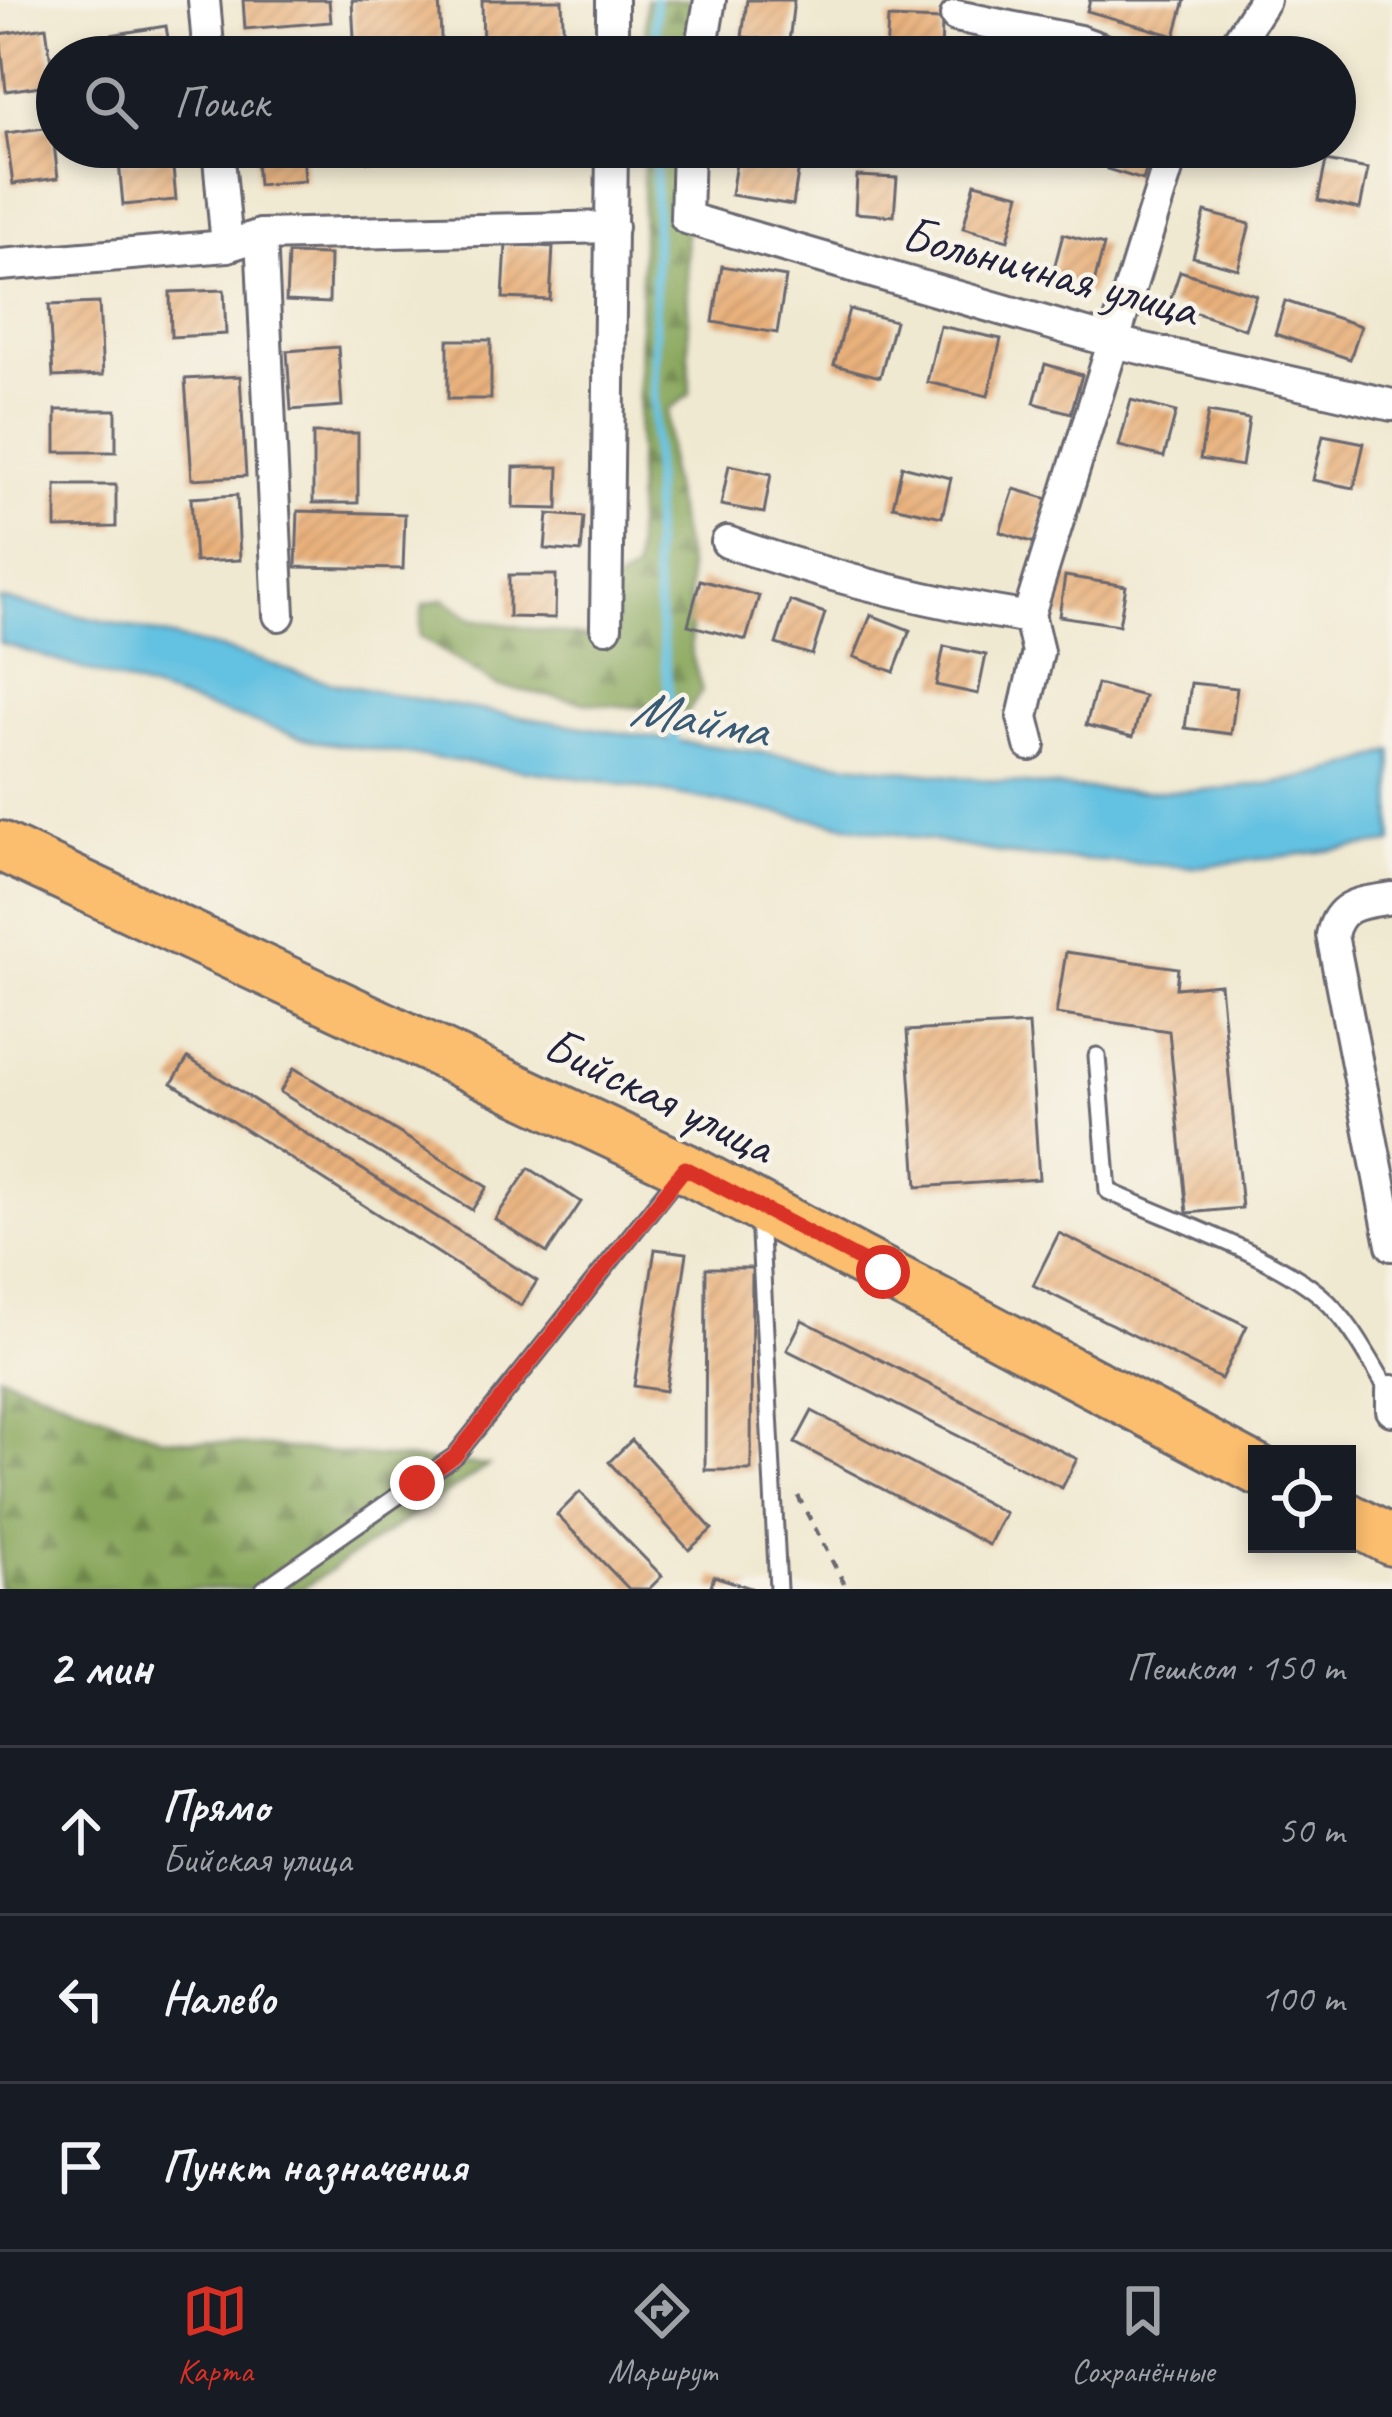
<!DOCTYPE html>
<html lang="ru">
<head>
<meta charset="utf-8">
<style>
  body { margin:0; font-family:Caveat,sans-serif; background:#242831; color:#f1f3f6 }
  .controls { position:absolute; right:36px; bottom:36px; display:grid; overflow:hidden; border-radius:0px; box-shadow:0 6px 18px #0003 }
  .controls button { width:108px; height:108px; display:grid; place-items:center; padding:0; border:0; border-bottom:3px solid #363941; background:#171b24; color:#f1f3f6; font:60px sans-serif }
  .stop { position:absolute; width:36px; height:36px; margin:-27px; border:9px solid #d93025; border-radius:50%; background:#fff }
  .stop.end { background:#d93025; border-color:#fff; box-shadow:0 3px 12px #0008 }
  .list { margin:0; padding:0; list-style:none }
  h2 { display:flex; justify-content:space-between; align-items:center; height:156px; margin:0; padding:0 48px; font-size:51px }
  h2 small { font-size:39px; font-weight:400; color:#9ea1a6 }
  .list li { display:grid; grid-template-columns:78px 1fr auto; gap:36px; align-items:center; box-sizing:border-box; height:168px; padding:0 48px; border-top:3px solid #363941 }
  .list b { display:block; font-size:45px; white-space:nowrap }
  .list p { margin:0; font-size:39px; white-space:nowrap; color:#9ea1a6 }
  .list em { font-size:39px; font-style:normal; color:#9ea1a6 }
  .icon { flex:none; width:66px; height:66px; fill:none; stroke:currentColor; stroke-width:2; stroke-linecap:round; stroke-linejoin:round }
  .map { position:relative; flex:none; width:1392px; height:1589px; overflow:hidden }
  .search { position:absolute; background:#171b24; box-shadow:0 6px 18px #0003; left:36px; right:36px; top:36px; height:132px; display:flex; align-items:center; gap:30px; box-sizing:border-box; padding:0 42px; border-radius:66px; color:#9ea1a6; font-size:45px }
  .sheet { height:660px; background:#171b24 }
  nav { display:flex; justify-content:space-around; align-items:center; box-sizing:border-box; height:168px; border-top:3px solid #363941; background:#171b24; font-size:33px; color:#9ea1a6 }
  nav a { display:grid; justify-items:center; gap:6px }
  nav .on { color:#d93025 }
  .map>svg:first-child { display:block }
</style>
</head>
<body>
<div class="map">
<svg width="1392" height="1589" viewBox="0 0 1392 1589">
  <defs>
    <pattern id="forest-firs" width="22" height="20" patternUnits="userSpaceOnUse" patternTransform="scale(3)"><rect width="22" height="20" fill="#87a65a"/><path d="M5 1l3.5 6h-7zM16 11l3.5 6h-7z" fill="#6e874c"/></pattern>
    <pattern id="building-hatch" width="6" height="6" patternUnits="userSpaceOnUse" patternTransform="scale(3)"><rect width="6" height="6" fill="#e9b17c"/><path d="M-1 1l2-2M0 6l6-6M5 7l2-2" fill="none" stroke="#c8986c"/></pattern>
  </defs>
  <rect width="100%" height="100%" fill="#f7f3e8"/>
  <filter id="ink" filterUnits="userSpaceOnUse"><feTurbulence type="fractalNoise" baseFrequency=".00833" numOctaves="2"/><feDisplacementMap in="SourceGraphic" scale="24" xChannelSelector="R" yChannelSelector="G"/><feConvolveMatrix kernelMatrix="1 2 1 2 8 2 1 2 1" color-interpolation-filters="sRGB"/></filter>
  <filter id="wash" filterUnits="userSpaceOnUse"><feTurbulence type="fractalNoise" baseFrequency=".004" numOctaves="4" result="noise"/><feDisplacementMap in="SourceGraphic" scale="48" xChannelSelector="R" yChannelSelector="G"/><feGaussianBlur stdDeviation="2.7" result="paint"/><feColorMatrix in="noise" values="0 0 0 0 0 0 0 0 0 0 0 0 0 0 0 0 0 1.4 0 .05"/><feComposite in="paint" operator="in"/></filter>
  <g filter="url(#wash)">
    <rect width="100%" height="100%" fill="#f0e9d1"/>
    <g fill="url(#forest-firs)" stroke="#54644a" stroke-width="3">
      <path d="M646,0H697L683,57H645Z"/>
      <path d="M644,147H684L690,394L668,410L669,472L688,566L692,655L702,691L688,712L589,703L497,686L419,636L423,605L444,599L472,619L598,639L616,582L635,572Z"/>
      <path d="M0,1375L162,1438L488,1466L302,1589H0Z"/>
    </g>
    <path fill="#63c1e1" stroke="#42728e" stroke-width="3" d="M0,599C74,614 148,631 221,649C262,659 302,677 343,685C527,721 713,748 899,770C1060,789 1238,814 1392,751V843L1195,867L1018,856L607,782L314,741L0,643Z"/>
    <g fill="none" stroke-linecap="round" stroke-linejoin="round">
      <g stroke="#63c1e1" stroke-width="9">
        <path d="M655,0L656,57"/>
        <path d="M656,147L653,560L676,752"/>
      </g>
    </g>
    <g id="blocks">
      <g fill="url(#building-hatch)">
        <path d="M243,0H329L331,22L245,29Z"/>
        <path d="M352,0H439L442,55L355,57Z"/>
        <path d="M482,0H562L564,49L483,52Z"/>
        <path d="M747,0H794L789,42L742,37Z"/>
        <path d="M1090,0H1185L1175,36L1087,11Z"/>
        <path d="M888,18L942,20L941,57H886Z"/>
        <path d="M166,26L171,57H102L98,37Z"/>
        <path d="M46,27L54,84L6,91L0,34Z"/>
        <path d="M52,127L58,178L13,184L6,133Z"/>
        <path d="M255,147H303L305,181L258,185Z"/>
        <path d="M367,147H414L415,159L368,162Z"/>
        <path d="M475,147H527V151L475,154Z"/>
        <path d="M1114,147H1154L1143,180L1107,169Z"/>
        <path d="M738,150L800,160L793,205L731,195Z"/>
        <path d="M172,157L176,200L123,205L119,162Z"/>
        <path d="M1326,161L1368,169L1360,209L1318,200Z"/>
        <path d="M857,176L897,178L894,216L855,213Z"/>
        <path d="M975,183L1020,194L1008,240L963,228Z"/>
        <path d="M1205,212L1250,224L1238,269L1193,257Z"/>
        <path d="M1063,234L1104,245L1091,295L1050,284Z"/>
        <path d="M506,244L553,247L550,300L503,298Z"/>
        <path d="M288,254L330,255L329,303L286,301Z"/>
        <path d="M722,266L786,277L777,333L713,322Z"/>
        <path d="M1180,271L1256,295L1245,329L1169,304Z"/>
        <path d="M224,290L226,334L171,337L170,292Z"/>
        <path d="M1285,301L1361,326L1350,359L1275,334Z"/>
        <path d="M99,303L103,375L53,377L49,305Z"/>
        <path d="M849,309L895,321L880,377L834,365Z"/>
        <path d="M940,326L1001,339L988,396L927,382Z"/>
        <rect x="448" y="340" width="43" height="59"/>
        <path d="M338,347L342,406L291,410L287,351Z"/>
        <path d="M1045,364L1082,375L1071,413L1034,403Z"/>
        <path d="M240,376L246,476L192,479L185,379Z"/>
        <path d="M1131,400L1176,412L1164,457L1119,446Z"/>
        <rect x="56" y="410" width="60" height="42"/>
        <path d="M1208,412L1249,419L1242,466L1200,459Z"/>
        <rect x="313" y="433" width="45" height="70"/>
        <path d="M1323,435L1364,443L1354,488L1313,480Z"/>
        <path d="M729,465L771,474L764,513L721,505Z"/>
        <path d="M902,466L951,478L942,517L893,506Z"/>
        <path d="M514,467H559L558,509L513,508Z"/>
        <path d="M56,485H116V527L56,528Z"/>
        <path d="M1014,489L1048,499L1035,543L1000,532Z"/>
        <path d="M237,495L240,560L195,562L191,498Z"/>
        <path d="M298,511L405,514L403,569L296,567Z"/>
        <path d="M548,514L584,517L581,552L545,549Z"/>
        <path d="M509,575H556L555,618L509,617Z"/>
        <path d="M1065,576L1126,586L1119,625L1059,616Z"/>
        <path d="M700,580L759,596L746,640L688,625Z"/>
        <path d="M790,601L825,613L812,655L776,644Z"/>
        <path d="M871,615L910,630L894,672L854,657Z"/>
        <path d="M944,646L986,655L978,694L936,685Z"/>
        <path d="M1191,683L1237,688L1231,734L1185,728Z"/>
        <path d="M1097,684L1144,696L1133,737L1086,725Z"/>
        <path d="M1066,952L1178,968L1176,988L1220,984L1242,1208L1187,1213L1169,1031L1056,1014Z"/>
        <path d="M1029,1024L1039,1179L917,1187L907,1031Z"/>
        <path d="M188,1058L537,1281L521,1306L172,1083Z"/>
        <path d="M294,1068L487,1187L472,1210L280,1092Z"/>
        <path d="M529,1168L581,1202L547,1253L495,1219Z"/>
        <path d="M1059,1233L1247,1326L1221,1379L1033,1285Z"/>
        <path d="M655,1249L687,1253L666,1391L634,1386Z"/>
        <path d="M706,1268H752L751,1470H705Z"/>
        <path d="M802,1320L1077,1459L1062,1488L787,1350Z"/>
        <path d="M812,1411L1005,1513L989,1545L795,1443Z"/>
        <path d="M632,1440L712,1529L689,1550L609,1462Z"/>
        <path d="M580,1492L662,1576L649,1589H629L557,1515Z"/>
        <path d="M714,1576L751,1588V1589H710Z"/>
      </g>
    </g>
  </g>
  <g filter="url(#ink)">
    <use href="#blocks" fill-opacity="0" stroke="#6a6870" stroke-width="3"/>
    <g fill="none" stroke-linecap="round" stroke-linejoin="round">
      <g stroke="#6a6870" stroke-width="21">
        <g id="service">
          <path d="M1097,1056L1108,1191C1168,1219 1272,1254 1320,1295C1351,1321 1370,1361 1391,1395"/>
          <path d="M759,1215L778,1589"/>
          <path d="M264,1589L455,1456L679,1175"/>
        </g>
      </g>
      <g stroke="#6a6870" stroke-width="36">
        <g id="minor">
          <path d="M204,0L209,57"/>
          <path d="M612,0V57"/>
          <path d="M956,16L1079,41L1123,57"/>
          <path d="M700,57L710,0"/>
          <path d="M1217,57L1234,47L1264,0"/>
          <path d="M218,147L227,246"/>
          <path d="M688,147L686,218L1114,342L1392,405"/>
          <path d="M261,235L279,615"/>
          <path d="M0,265L227,246L261,235L612,227"/>
          <path d="M727,542C826,576 927,602 1030,618"/>
          <path d="M606,627L612,147"/>
          <path d="M1030,745L1023,717L1038,652L1029,614L1174,147"/>
          <path d="M1392,898C1363,903 1339,902 1332,935L1392,1245"/>
          <path d="M1392,1391V1410"/>
        </g>
      </g>
      <g stroke="#6a6870" stroke-width="54">
        <g id="primary">
          <path d="M0,846L685,1168L1257,1470"/>
          <path d="M1347,1517L1392,1541"/>
        </g>
      </g>
      <path stroke="#6a6870" stroke-width="4.5" stroke-dasharray="9 9" stroke-linecap="butt" d="M798,1496L847,1589"/>
      <use href="#service" stroke="#fff" stroke-width="15"/>
      <use href="#minor" stroke="#fff" stroke-width="30"/>
      <use href="#primary" stroke="#fbbd6e" stroke-width="48"/>
    </g>
  </g>
  <g fill="none" stroke-linecap="round" stroke-linejoin="round" filter="url(#ink)">
    <path stroke="#d93025" stroke-width="15" d="M417,1483L455,1456L685,1168L883,1272"/>
  </g>
  <g text-anchor="middle" dominant-baseline="central" stroke-width="9" stroke-linejoin="round" paint-order="stroke">
    <g font-size="51" fill="#22223b" stroke="#f7f3e8">
      <text transform="translate(1050 271) rotate(15)">Больничная улица</text>
      <text transform="translate(659 1095) rotate(26)">Бийская улица</text>
    </g>
    <g font-size="54" font-style="italic" fill="#395a75" stroke="#f7f3e8">
      <text transform="translate(699 718) rotate(10)">Майма</text>
    </g>
  </g>
</svg>
<div class="controls">
<button><svg class="icon" aria-label="locate" viewBox="0 0 24 24"><circle cx="12" cy="12" r="6"/><path d="M12 2v4M12 18v4M2 12h4M18 12h4"/></svg></button>
</div>
<div class="stop" style="left:883px;top:1272px"></div>
<div class="stop end" style="left:417px;top:1483px"></div>
<div class="search"><svg class="icon" aria-label="search" viewBox="0 0 24 24"><circle cx="10" cy="10" r="6"/><path d="M15 15l6 6"/></svg>Поиск</div>
</div>
<section class="sheet">
<h2>2 мин<small>Пешком · 150 m</small></h2>
<ul class="list">
<li><svg class="icon" aria-label="ahead" viewBox="0 0 24 24"><path d="M12 20V5M6 11l6-6 6 6"/></svg><div><b>Прямо</b><p>Бийская улица</p></div><em>50 m</em></li>
<li><svg class="icon" aria-label="left" viewBox="0 0 24 24"><path d="M17 20v-9H6M10 6l-5 5 5 5"/></svg><div><b>Налево</b></div><em>100 m</em></li>
<li><svg class="icon" aria-label="arrive" viewBox="0 0 24 24"><path d="M6 21V4h12l-3 4 3 4H6"/></svg><div><b>Пункт назначения</b></div></li>
</ul>
</section>
<nav>
<a class="on"><svg class="icon" aria-label="map" viewBox="0 0 24 24"><path d="M3 6l6-2 6 2 6-2v14l-6 2-6-2-6 2zM9 4v14M15 6v14"/></svg>Карта</a>
<a><svg class="icon" aria-label="directions" viewBox="0 0 24 24"><path d="M12 3l9 9-9 9-9-9zM9 14v-3h6M13 9l2 2-2 2"/></svg>Маршрут</a>
<a><svg class="icon" aria-label="saved" viewBox="0 0 24 24"><path d="M7 4h10v16l-5-4-5 4z"/></svg>Сохранённые</a>
</nav>
</body>
</html>
